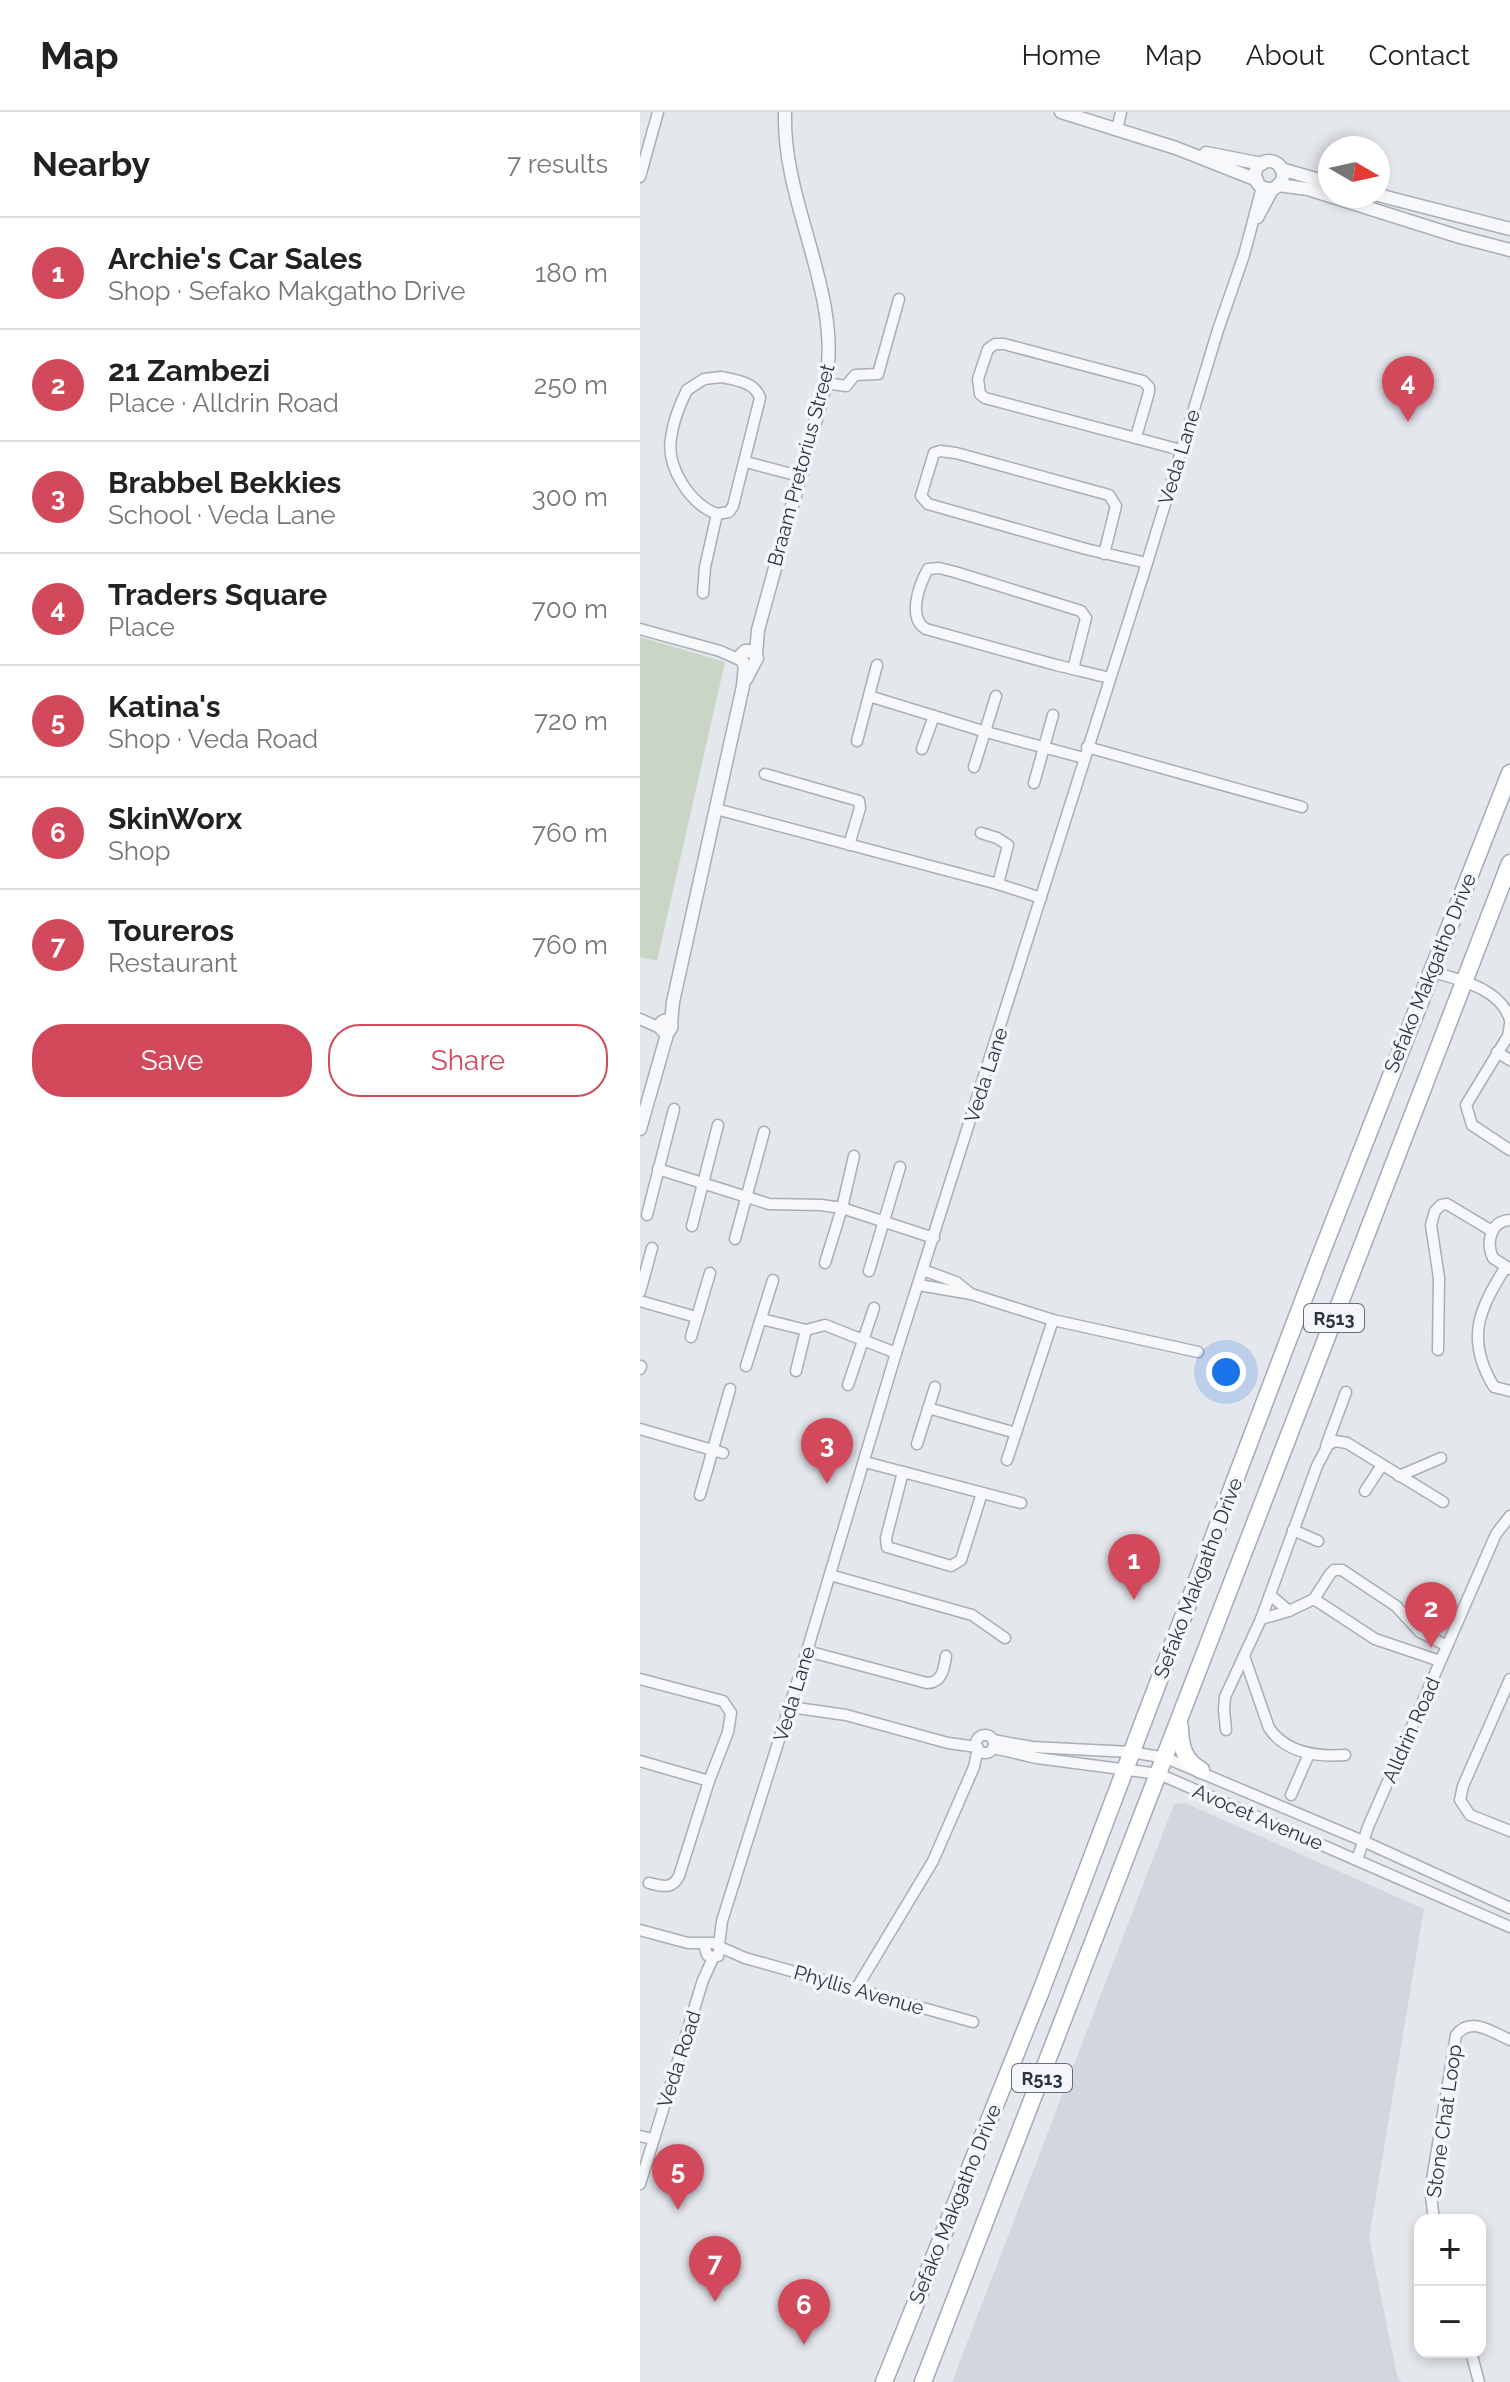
<!DOCTYPE html>
<html lang="en">
<head>
<meta charset="utf-8">
<style>
  body { margin:0; font-family:Raleway,sans-serif; background:#f6f6f6; color:#222 }
  .controls { position:absolute; right:24px; bottom:24px; display:grid; overflow:hidden; border-radius:16px; box-shadow:0 4px 12px #0003 }
  .controls button { width:72px; height:72px; display:grid; place-items:center; padding:0; border:0; border-bottom:2px solid #e0e0e0; background:#fff; color:#222; font:40px sans-serif }
  .compass { position:absolute; left:678px; top:24px; width:72px; height:72px; border-radius:50%; background:#fff; box-shadow:0 4px 12px #0003; rotate:99deg }
  .you { position:absolute; left:586px; top:1260px; width:28px; height:28px; margin:-20px; border:6px solid #fff; border-radius:50%; background:#1a73e8; box-shadow:0 0 0 12px #1a73e833 }
  .badge { display:grid; place-items:center; width:52px; height:52px; border-radius:50%; background:#d1495b; color:#fff; font-size:26px; font-weight:700 }
  .pin { position:absolute; translate:-50% -66px; filter:drop-shadow(0 2px 4px #0008) }
  .pin::after { content:''; position:absolute; top:42px; width:28px; height:24px; background:inherit; clip-path:polygon(0 0,100% 0,50% 100%) }
  .list { margin:0; padding:0; list-style:none }
  h2 { display:flex; justify-content:space-between; align-items:center; height:104px; margin:0; padding:0 32px; font-size:34px }
  h2 small { font-size:26px; font-weight:400; color:#767676 }
  .list li { display:grid; grid-template-columns:52px 1fr auto; gap:24px; align-items:center; box-sizing:border-box; height:112px; padding:0 32px; border-top:2px solid #e0e0e0 }
  .list b { display:block; font-size:30px; white-space:nowrap }
  .list p { margin:0; font-size:26px; white-space:nowrap; color:#767676 }
  .list em { font-size:26px; font-style:normal; color:#767676 }
  .actions { display:flex; gap:16px; padding:24px 32px }
  .actions a { flex:1; padding:18px 0; border:2px solid #d1495b; border-radius:32px; text-align:center; font-size:28px; color:#d1495b }
  .actions .main { background:#d1495b; color:#fff }
  .map { position:relative; flex:none; width:870px; height:2270px; overflow:hidden }
  header { display:flex; align-items:center; gap:48px; box-sizing:border-box; height:112px; padding:0 40px; background:#fff; border-bottom:2px solid #e0e0e0 }
  header strong { font-size:38px }
  nav { display:flex; gap:44px; margin-inline-start:auto; font-size:28px }
  main { display:flex }
  aside { flex:1; background:#fff }
  .map>svg:first-child { display:block }
</style>
</head>
<body>
<header>
<strong>Map</strong>
<nav><a>Home</a><a>Map</a><a>About</a><a>Contact</a></nav>
</header>
<main>
<aside>
<h2>Nearby<small>7 results</small></h2>
<ul class="list">
<li><span class="badge">1</span><div><b>Archie's Car Sales</b><p>Shop · Sefako Makgatho Drive</p></div><em>180 m</em></li>
<li><span class="badge">2</span><div><b>21 Zambezi</b><p>Place · Alldrin Road</p></div><em>250 m</em></li>
<li><span class="badge">3</span><div><b>Brabbel Bekkies</b><p>School · Veda Lane</p></div><em>300 m</em></li>
<li><span class="badge">4</span><div><b>Traders Square</b><p>Place</p></div><em>700 m</em></li>
<li><span class="badge">5</span><div><b>Katina's</b><p>Shop · Veda Road</p></div><em>720 m</em></li>
<li><span class="badge">6</span><div><b>SkinWorx</b><p>Shop</p></div><em>760 m</em></li>
<li><span class="badge">7</span><div><b>Toureros</b><p>Restaurant</p></div><em>760 m</em></li>
</ul>
<div class="actions"><a class="main">Save</a><a>Share</a></div>
</aside>
<div class="map">
<svg width="870" height="2270" viewBox="0 0 870 2270">
  <rect width="100%" height="100%" fill="#e4e7ec"/>
  <path fill="#d2d6de" d="M545,1691L784,1797L729,2126L757,2263L761,2270H312L534,1692Z"/>
  <path fill="#c9d6c5" d="M0,525L85,550L17,849L0,845Z"/>
  <g fill="none" stroke-linecap="round" stroke-linejoin="round">
    <g stroke="#a9aeb7" stroke-width="13">
      <g id="minor">
        <path d="M477,18L481,0"/>
        <path d="M0,65L18,0"/>
        <path d="M618,106L634,76"/>
        <path d="M81,265C96,268 115,270 120,286L93,394L89,400L77,402C50,392 26,355 31,326C33,310 40,292 47,278L64,267Z"/>
        <path d="M186,271L206,274L215,263L238,262L259,187"/>
        <path d="M496,325L509,280V275L503,269L364,232H355L348,237L338,267L340,282L345,286L541,338"/>
        <path d="M106,350L159,364"/>
        <path d="M464,442L476,394L469,383L316,341L300,339L294,341L281,384L288,392L446,437L507,451"/>
        <path d="M63,481L65,455L77,402"/>
        <path d="M0,517L80,539L100,548"/>
        <path d="M433,557L446,506L441,499L315,460L299,456L288,457C279,473 267,506 286,517L416,553C434,557 452,562 470,566"/>
        <path d="M229,584L346,620L444,646"/>
        <path d="M217,629L237,553"/>
        <path d="M447,635L662,695"/>
        <path d="M282,637L294,604"/>
        <path d="M334,655L356,584"/>
        <path d="M125,662L219,689L220,696L209,733"/>
        <path d="M394,671L413,603"/>
        <path d="M76,697L358,772L401,786"/>
        <path d="M341,721L357,726L368,733L358,772"/>
        <path d="M790,859C819,868 861,876 870,908"/>
        <path d="M0,907L20,916"/>
        <path d="M870,912L868,924L826,993L832,1013L870,1038"/>
        <path d="M857,940L870,948"/>
        <path d="M18,1057L129,1092L181,1093L202,1096L294,1126"/>
        <path d="M7,1103L34,997"/>
        <path d="M870,1108C850,1109 846,1131 853,1146L870,1157"/>
        <path d="M52,1114L78,1013"/>
        <path d="M95,1127L124,1020"/>
        <path d="M185,1151L202,1096L214,1044"/>
        <path d="M865,1156C839,1198 825,1227 854,1275L870,1279"/>
        <path d="M283,1158L316,1170L331,1182"/>
        <path d="M229,1159L260,1055"/>
        <path d="M279,1173L331,1182L413,1208L558,1240"/>
        <path d="M0,1180L12,1136"/>
        <path d="M0,1189L56,1205"/>
        <path d="M122,1207L166,1218L185,1213L256,1241"/>
        <path d="M51,1225L70,1161"/>
        <path d="M798,1238L799,1166L791,1113L795,1099L801,1093L807,1092L852,1119"/>
        <path d="M106,1254L133,1168"/>
        <path d="M0,1257L1,1254"/>
        <path d="M156,1259L166,1218"/>
        <path d="M208,1273L234,1196"/>
        <path d="M288,1296L376,1321"/>
        <path d="M0,1317L83,1341"/>
        <path d="M277,1332L295,1275"/>
        <path d="M686,1334L706,1280"/>
        <path d="M367,1348L413,1208"/>
        <path d="M225,1350L381,1391"/>
        <path d="M263,1360L246,1426L247,1435L311,1454L321,1448L342,1381"/>
        <path d="M759,1364L801,1346"/>
        <path d="M725,1379L742,1353"/>
        <path d="M60,1383L90,1277"/>
        <path d="M653,1418L678,1429"/>
        <path d="M190,1463L332,1503L365,1526"/>
        <path d="M630,1483L649,1499"/>
        <path d="M674,1487L735,1527L800,1549"/>
        <path d="M621,1507L649,1499L674,1487L690,1462L694,1458H702L756,1494L780,1520L807,1534"/>
        <path d="M167,1539L287,1571C302,1571 304,1557 306,1544"/>
        <path d="M604,1544L629,1616C646,1641 678,1645 705,1643"/>
        <path d="M0,1567L83,1589L91,1601L88,1620L69,1669L39,1764C32,1778 22,1774 9,1771"/>
        <path d="M870,1567L823,1674L820,1688L830,1703L870,1719"/>
        <path d="M150,1595L206,1603L308,1631L337,1635"/>
        <path d="M586,1618L584,1598L585,1585L621,1507L677,1354L688,1333L695,1329L707,1331L803,1390"/>
        <circle cx="345" cy="1632" r="9"/>
        <path d="M353,1628L392,1635L491,1640L526,1646L723,1729L870,1796"/>
        <path d="M353,1636L397,1646L519,1662L870,1815"/>
        <path d="M0,1649L69,1669"/>
        <path d="M651,1683L669,1642"/>
        <path d="M717,1748L728,1715L856,1422L870,1404"/>
        <path d="M0,1818L48,1831H75L80,1835L78,1844L71,1845L67,1843L65,1836L68,1832"/>
        <path d="M79,1833L82,1809L167,1539L256,1241L507,451L578,218L604,143L622,75"/>
        <path d="M80,1835L105,1846L333,1910"/>
        <path d="M216,1877L293,1749L334,1655L338,1636"/>
        <path d="M0,2024L13,2027"/>
        <path d="M0,2072L63,1868L73,1846"/>
        <path d="M794,2108L791,2084L792,2068L816,1923C831,1904 852,1920 870,1928"/>
        <path d="M831,2240L839,2270"/>
      </g>
    </g>
    <g stroke="#a9aeb7" stroke-width="15">
      <g id="tertiary">
        <path d="M421,0L536,36L617,68"/>
        <path d="M566,41L622,52"/>
        <circle cx="629" cy="63" r="14"/>
        <path d="M641,57L690,71"/>
        <path d="M638,73L668,77L820,125L870,138"/>
        <path d="M738,83L870,117"/>
        <path d="M116,542L118,518L186,271C202,179 142,92 145,0"/>
        <path d="M105,554L100,544L105,539H112L117,546L106,567"/>
        <circle cx="26" cy="914" r="5.5"/>
        <path d="M31,911L33,890L103,574L105,554"/>
        <path d="M0,1017L28,919"/>
      </g>
    </g>
    <g stroke="#a3abb8" stroke-width="19">
      <g id="primary">
        <path d="M540,1615C540,1633 544,1649 561,1658"/>
        <path d="M244,2270L401,1879L679,1147L870,661"/>
        <path d="M283,2270L870,751"/>
      </g>
    </g>
    <use href="#minor" stroke="#f7f8fa" stroke-width="10"/>
    <use href="#tertiary" stroke="#f7f8fa" stroke-width="12"/>
    <use href="#primary" stroke="#fff" stroke-width="16"/>
  </g>
  <g text-anchor="middle" dominant-baseline="central" stroke-width="7" stroke-linejoin="round" paint-order="stroke">
    <g fill="#f4f6f9" stroke="#676e7b" stroke-width="2">
      <rect x="664" y="1192" width="60" height="28" rx="6"/>
      <rect x="372" y="1952" width="60" height="28" rx="6"/>
    </g>
    <g font-size="18" font-weight="bold" fill="#2b3445">
      <text x="694" y="1206">R513</text>
      <text x="402" y="1966">R513</text>
    </g>
    <g font-size="20" fill="#2b3445" stroke="#f4f6f9">
      <text transform="translate(539 345) rotate(-73)">Veda Lane</text>
      <text transform="translate(161 353) rotate(-75)">Braam Pretorius Street</text>
      <text transform="translate(790 861) rotate(-68)">Sefako Makgatho Drive</text>
      <text transform="translate(346 963) rotate(-72)">Veda Lane</text>
      <text transform="translate(558 1466) rotate(-69)">Sefako Makgatho Drive</text>
      <text transform="translate(154 1582) rotate(-73)">Veda Lane</text>
      <text transform="translate(771 1618) rotate(-66)">Alldrin Road</text>
      <text transform="translate(618 1705) rotate(23)">Avocet Avenue</text>
      <text transform="translate(219 1878) rotate(16)">Phyllis Avenue</text>
      <text transform="translate(39 1947) rotate(-72)">Veda Road</text>
      <text transform="translate(804 2009) rotate(-82)">Stone Chat Loop</text>
      <text transform="translate(315 2092) rotate(-68)">Sefako Makgatho Drive</text>
    </g>
  </g>
</svg>
<div class="controls">
<button>+</button>
<button>−</button>
</div>
<svg class="compass" viewBox="-18 -18 36 36"><path d="M0-13l5 13h-10z" fill="#e53935"/><path d="M0 13l5-13h-10z" fill="#767676"/></svg>
<div class="you"></div>
<div class="pin badge" style="left:494px;top:1488px">1</div>
<div class="pin badge" style="left:791px;top:1536px">2</div>
<div class="pin badge" style="left:187px;top:1372px">3</div>
<div class="pin badge" style="left:768px;top:310px">4</div>
<div class="pin badge" style="left:38px;top:2098px">5</div>
<div class="pin badge" style="left:164px;top:2233px">6</div>
<div class="pin badge" style="left:75px;top:2190px">7</div>
</div>
</main>
</body>
</html>
